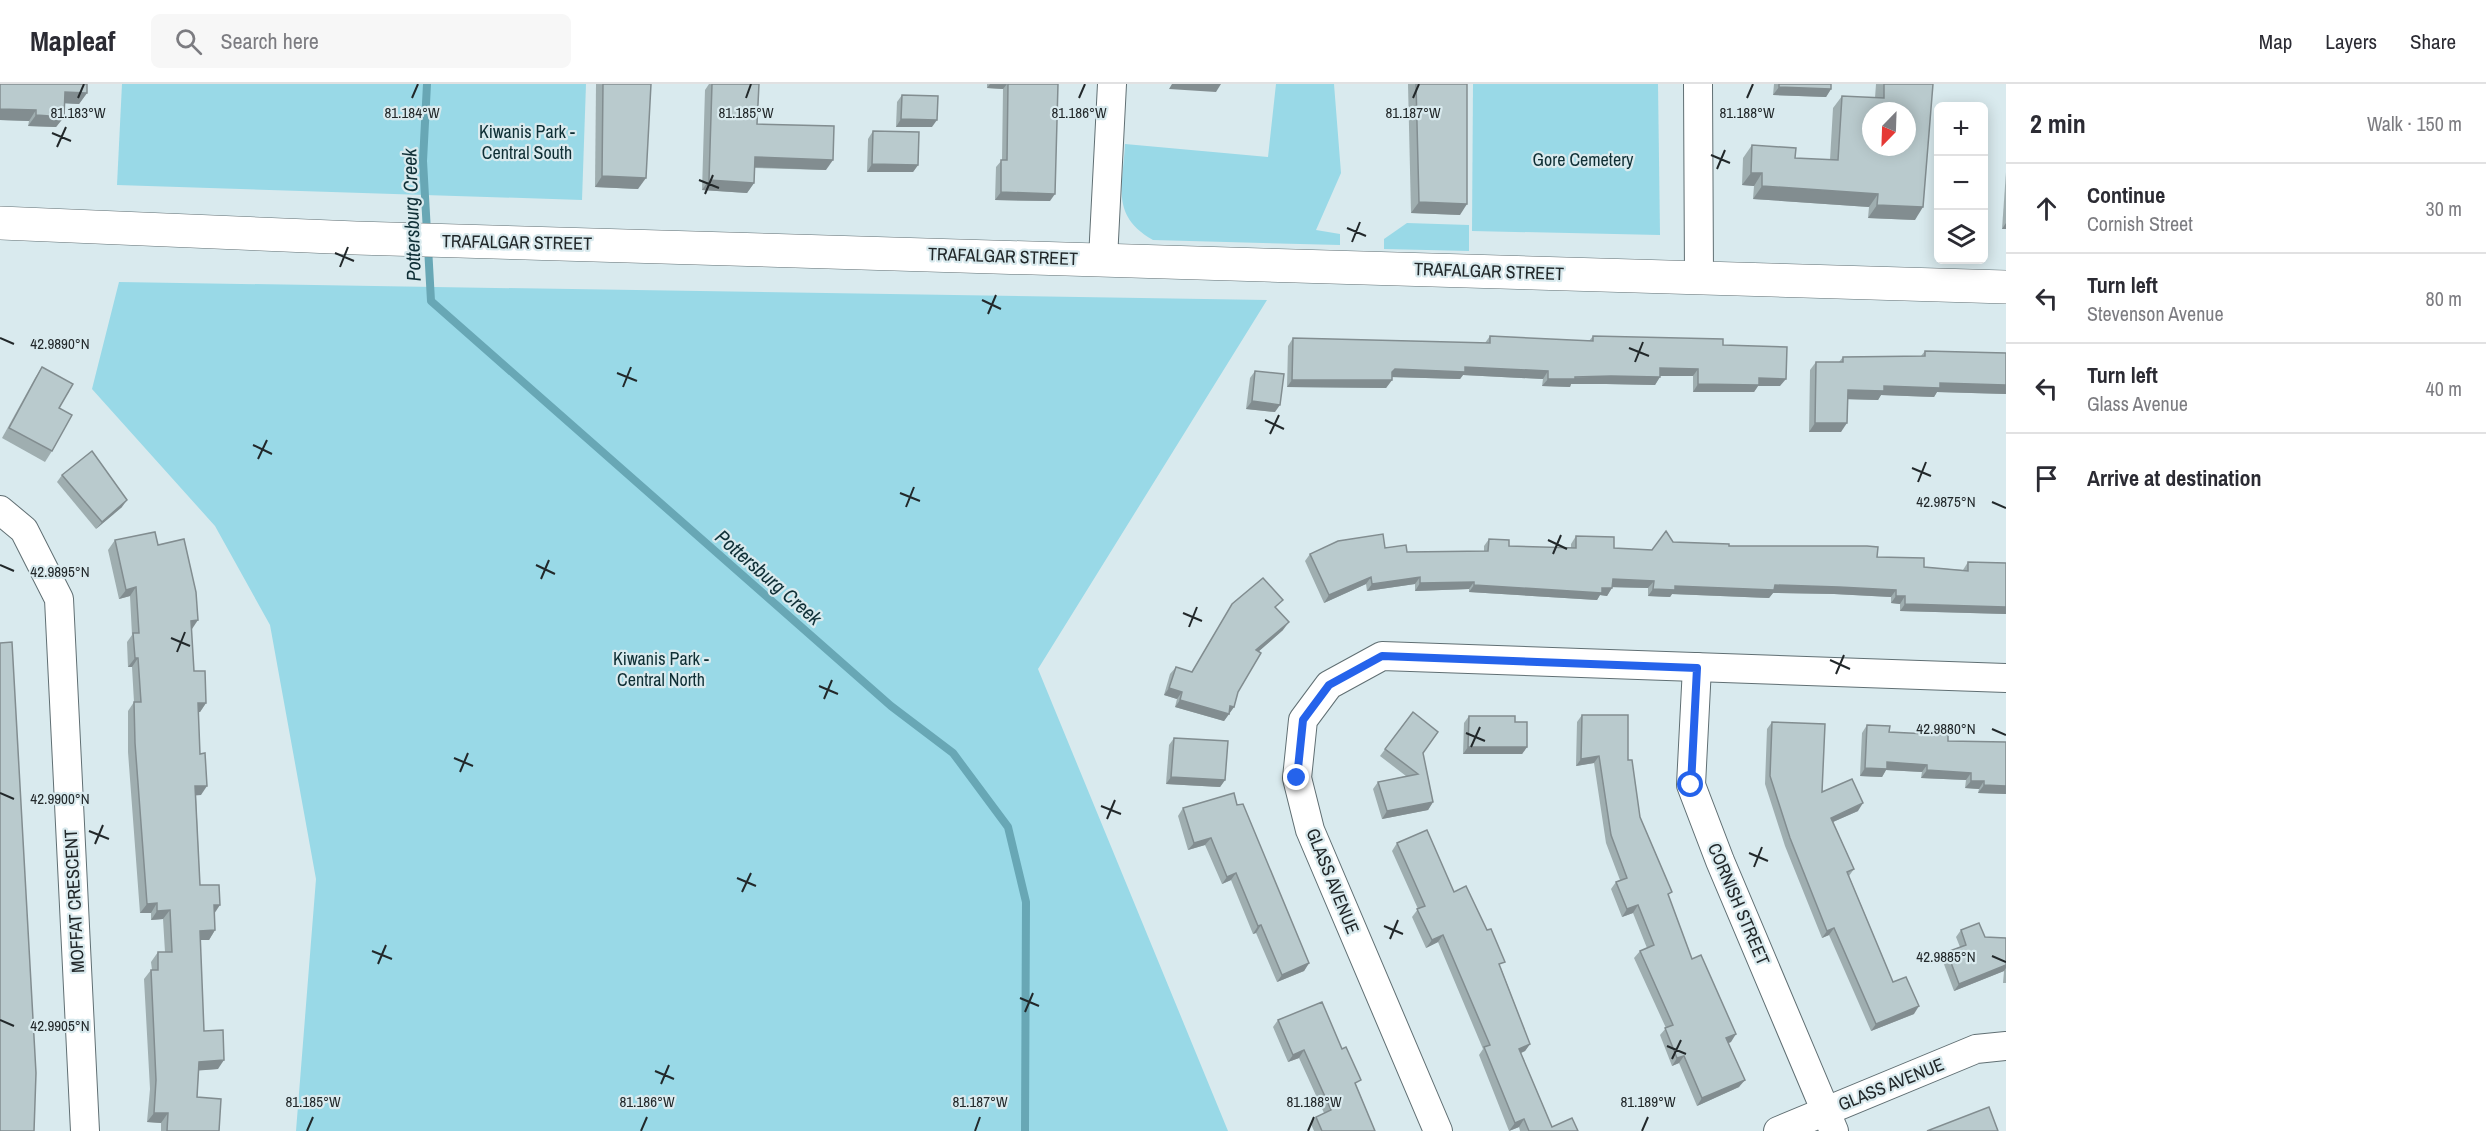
<!DOCTYPE html>
<html lang="en">
<head>
<meta charset="utf-8">
<style>
  body { margin:0; font-family:"Archivo Narrow",sans-serif; background:#f7f7f7; color:#2b2b33 }
  .controls { position:absolute; right:18px; top:18px; display:grid; overflow:hidden; border-radius:9px; box-shadow:0 3px 15px #0003 }
  .controls button { width:54px; height:54px; display:grid; place-items:center; padding:0; border:0; border-bottom:2px solid #e1e1e2; background:#fff; color:#2b2b33; font:30px sans-serif }
  .compass { position:absolute; left:1862px; top:18px; width:54px; height:54px; border-radius:50%; background:#fff; box-shadow:0 3px 15px #0003; rotate:203deg }
  .stop { position:absolute; width:18px; height:18px; margin:-14px; border:4px solid #2563eb; border-radius:50%; background:#fff }
  .stop.end { background:#2563eb; border-color:#fff; box-shadow:0 2px 6px #0008 }
  .list { margin:0; padding:0; list-style:none }
  h2 { display:flex; justify-content:space-between; align-items:center; height:78px; margin:0; padding:0 24px; font-size:26px }
  h2 small { font-size:20px; font-weight:400; color:#7c7c81 }
  .list li { display:grid; grid-template-columns:39px 1fr auto; gap:18px; align-items:center; box-sizing:border-box; height:90px; padding:0 24px; border-top:2px solid #e1e1e2 }
  .list b { display:block; font-size:22px; white-space:nowrap }
  .list p { margin:0; font-size:20px; white-space:nowrap; color:#7c7c81 }
  .list em { font-size:20px; font-style:normal; color:#7c7c81 }
  .icon { flex:none; width:33px; height:33px; fill:none; stroke:currentColor; stroke-width:2; stroke-linecap:round; stroke-linejoin:round }
  .map { position:relative; flex:none; width:2006px; height:1047px; overflow:hidden }
  header { display:flex; align-items:center; gap:36px; box-sizing:border-box; height:84px; padding:0 30px; background:#fff; border-bottom:2px solid #e1e1e2 }
  header strong { font-size:28px }
  nav { display:flex; gap:33px; margin-inline-start:auto; font-size:21px }
  .search { width:420px; height:54px; background:#f7f7f7; display:flex; align-items:center; gap:15px; box-sizing:border-box; padding:0 21px; border-radius:9px; color:#7c7c81; font-size:22px }
  main { display:flex }
  aside { flex:1; background:#fff }
  .map>svg:first-child { display:block }
</style>
</head>
<body>
<header>
<strong>Mapleaf</strong>
<div class="search"><svg class="icon" aria-label="search" viewBox="0 0 24 24"><circle cx="10" cy="10" r="6"/><path d="M15 15l6 6"/></svg>Search here</div>
<nav><a>Map</a><a>Layers</a><a>Share</a></nav>
</header>
<main>
<div class="map">
<svg width="2006" height="1047" viewBox="0 0 2006 1047">
  <rect width="100%" height="100%" fill="#d9eaee"/>
  <g fill="#99d9e7">
    <path d="M122,0H586L582,116L117,101Z"/>
    <path d="M1276,0H1334L1341,89L1316,146L1340,150V161L1153,156C1110,131 1123,103 1125,60L1268,73Z"/>
    <path d="M1473,0H1658L1660,151L1472,147Z"/>
    <path d="M1407,139L1469,141V167L1384,165V155Z"/>
    <path d="M119,198L1267,216L1038,585L1228,1047H296L316,795L270,541L215,442L92,305Z"/>
  </g>
  <g fill="none" stroke-linecap="round" stroke-linejoin="round">
    <g stroke="#68a7b5" stroke-width="8">
      <path d="M427,0L423,77L427,148"/>
      <path d="M428,163L431,217L891,622L953,669L1008,743L1026,818L1025,1047"/>
    </g>
    <g stroke="#606f73" stroke-width="30">
      <g id="minor">
        <path d="M1698,0L1699,193"/>
        <path d="M1103,175L1112,0"/>
        <path d="M0,426L24,446L59,515L85,1047"/>
        <path d="M1697,583L1691,701L1720,777L1834,1047"/>
        <path d="M1438,1047L1310,746L1297,694L1303,636L1329,601L1382,572L2006,594"/>
        <path d="M1778,1047L1976,965L2006,962"/>
      </g>
    </g>
    <g stroke="#606f73" stroke-width="34">
      <path id="major" d="M0,139L356,154L2006,203"/>
    </g>
    <use href="#minor" stroke="#fff" stroke-width="28"/>
    <use href="#major" stroke="#fff" stroke-width="33"/>
  </g>
  <g fill="#9faeb0">
    <path d="M0,0L87,9L79,20L65,19L64,33L56,43L28,42L29,37L0,36Z"/>
    <path d="M596,0H651L638,105L595,103Z"/>
    <path d="M709,0H759L757,40L826,86L755,84L754,99L747,109L702,106L705,6Z"/>
    <path d="M987,0H1058L1050,117L995,116L996,83L1002,76L1003,5L987,4Z"/>
    <path d="M1408,0H1416L1460,131L1411,129Z"/>
    <path d="M1774,0H1831V5L1826,13L1773,11Z"/>
    <path d="M1876,0H1933L1915,136L1868,134L1869,123L1753,115L1754,102L1742,101L1743,74L1752,61L1795,74L1830,76L1833,24L1842,12L1875,14Z"/>
    <path d="M902,11L932,43H896L897,18Z"/>
    <path d="M873,47L918,81L913,88H867L868,55Z"/>
    <path d="M2006,88V145H2002Z"/>
    <path d="M1490,252L1589,257L1593,252L1723,261L1780,302H1758L1754,308H1693V292H1660L1655,301L1606,300H1571L1570,303L1542,302L1543,295L1463,291L1460,295L1392,293V296L1386,304L1287,303L1288,262L1293,254L1485,259Z"/>
    <path d="M1925,267L2006,269V310L1937,308L1934,313L1881,311L1878,316L1847,315L1841,348H1809L1810,286L1816,278H1839L1843,273L1921,272Z"/>
    <path d="M42,283L59,324L52,367L45,378L2,354L35,294Z"/>
    <path d="M1255,287L1275,328L1246,325L1250,294Z"/>
    <path d="M62,391L122,423L96,445L57,398Z"/>
    <path d="M1576,452L1614,464L1652,466L1673,458L1877,473L1924,483L1963,486L1968,478L2006,479V530L1900,527V520L1891,519V513L1834,510L1773,509L1769,514L1672,510L1670,513L1648,512V504L1612,503L1607,512L1600,511L1597,516L1469,508V505L1415,507V500L1367,507L1366,500L1324,519L1305,477L1310,470L1385,464L1407,468L1484,467V462L1489,455L1509,462L1571,464V460Z"/>
    <path d="M115,456L158,461L191,545L194,587L206,619L200,628H198L201,711H196L200,801L214,829L215,846L209,856H200L204,947L218,985L199,986L197,1013L219,1047H161V1039L147,1038L150,1005L144,895L151,886H152L151,878L158,868H165L163,835L151,836V829H140L128,668V627L134,618L132,583H128L127,558L132,551L130,512L119,515L108,466Z"/>
    <path d="M1232,520L1277,525L1283,546L1258,568L1238,608L1234,623L1224,637L1175,623L1177,615L1164,611L1170,590L1176,583L1192,588Z"/>
    <path d="M1413,628L1423,669L1433,718L1428,726L1382,735L1373,705L1378,698L1406,692L1380,672Z"/>
    <path d="M1582,631L1628,676L1640,733L1669,813L1692,875L1731,958L1728,959L1739,1003L1697,1022L1679,979L1672,982L1660,951L1666,944L1634,874L1640,867L1647,864L1633,829L1622,833L1611,805L1616,798L1620,796L1606,759L1594,679L1576,682L1577,638Z"/>
    <path d="M1469,632L1515,638L1527,663L1522,670H1463L1464,639Z"/>
    <path d="M1772,638L1822,708L1858,727L1833,738L1854,785L1849,792L1893,898L1914,930L1871,947L1829,851L1822,854L1785,762L1765,700L1767,645Z"/>
    <path d="M1867,641L1889,648L1948,657L2006,710L1978,709L1979,705L1965,704L1966,696L1921,694L1922,688L1886,686L1882,693L1860,692L1862,649Z"/>
    <path d="M1174,654L1225,696L1220,703L1166,700L1169,661Z"/>
    <path d="M1237,721L1309,879L1304,887L1277,898L1256,849L1253,850L1231,796L1222,800L1205,761L1188,766L1178,732L1183,724Z"/>
    <path d="M1397,759L1454,808L1501,884L1530,960L1525,967L1521,969L1552,1043L1578,1047H1520L1519,1043L1509,1047L1479,971L1483,965L1438,858L1426,864L1412,833L1418,825L1392,767Z"/>
    <path d="M1961,846L1985,853L2006,854V899H2003L2004,887L1954,907L1942,875L1947,868L1960,863L1956,853Z"/>
    <path d="M1278,936L1357,1003L1375,1047H1314L1311,1040L1316,1033L1324,1029L1299,974L1288,978L1273,943Z"/>
  </g>
  <g fill="#828d90">
    <path d="M990,0H1007L1003,5L987,4Z"/>
    <path d="M1172,0H1221L1216,8L1169,5Z"/>
    <path d="M1779,3L1831,5L1826,13L1773,11Z"/>
    <path d="M65,8L87,9L79,20L58,19Z"/>
    <path d="M0,25L36,26L29,37L0,36Z"/>
    <path d="M36,31L64,33L56,43L28,42Z"/>
    <path d="M901,35L937,36L932,43H896Z"/>
    <path d="M755,73L833,76L826,86L748,83Z"/>
    <path d="M872,80L918,81L913,88H867Z"/>
    <path d="M1751,89H1762L1754,102L1742,101Z"/>
    <path d="M602,92L646,94L638,105L595,103Z"/>
    <path d="M709,96L754,99L747,109L702,106Z"/>
    <path d="M1762,102L1878,110L1869,123L1753,115Z"/>
    <path d="M1001,108L1055,110L1050,117L995,116Z"/>
    <path d="M1419,118L1467,120L1460,131L1411,129Z"/>
    <path d="M1877,121L1923,123L1915,136L1868,134Z"/>
    <path d="M2006,139V145H2002Z"/>
    <path d="M1465,283L1548,287L1543,295L1463,291L1460,295L1390,293L1392,288L1395,285Z"/>
    <path d="M1660,284L1698,285L1693,292H1655Z"/>
    <path d="M1611,292L1660,293L1655,301L1606,300H1571L1570,303L1542,302L1548,295Z"/>
    <path d="M1759,294L1786,295L1780,302H1758L1754,308H1693L1698,300Z"/>
    <path d="M1292,296H1392L1386,304L1287,303Z"/>
    <path d="M1940,299L2006,301V310L1937,308L1934,313L1881,311L1878,316L1841,315L1848,306L1884,302Z"/>
    <path d="M1252,317L1280,321L1275,328L1246,325Z"/>
    <path d="M1815,339H1847L1841,348H1809Z"/>
    <path d="M127,416L122,423L96,445L102,438Z"/>
    <path d="M1371,493L1366,500L1324,519L1329,511Z"/>
    <path d="M1420,493L1415,500L1367,507L1372,500Z"/>
    <path d="M1613,495L1654,497L1648,504L1607,503Z"/>
    <path d="M1474,498L1469,505L1415,507L1420,499Z"/>
    <path d="M1474,501L1602,504H1612L1607,512L1600,511L1597,516L1469,508Z"/>
    <path d="M1775,501L1839,503L1896,506L1891,513L1834,510L1773,509L1769,514L1672,510L1670,513L1648,512L1653,505L1675,502Z"/>
    <path d="M136,503L130,512L119,515L126,506Z"/>
    <path d="M1896,512H1905L1900,520L1891,519Z"/>
    <path d="M1905,520L2006,523V530L1900,527Z"/>
    <path d="M198,536L192,545L191,537Z"/>
    <path d="M1289,538L1283,546L1251,574L1256,566Z"/>
    <path d="M135,574H138L132,583H128Z"/>
    <path d="M1169,604L1182,608L1177,615L1164,611Z"/>
    <path d="M1180,616L1230,622L1234,623L1224,637L1175,623Z"/>
    <path d="M198,619H206L200,628L191,629Z"/>
    <path d="M1468,663H1527L1522,670H1463Z"/>
    <path d="M1599,672L1594,679L1576,682L1581,675Z"/>
    <path d="M1887,678L1927,681L1922,688L1886,686L1882,693L1860,692L1865,684Z"/>
    <path d="M1927,686L1971,689L1966,696L1921,694Z"/>
    <path d="M1171,693L1225,696L1220,703L1166,700Z"/>
    <path d="M1971,697H1984L1979,705L1965,704Z"/>
    <path d="M1984,701L2006,702V710L1978,709Z"/>
    <path d="M195,702H207L201,711L189,712Z"/>
    <path d="M1433,718L1428,726L1382,735L1387,727Z"/>
    <path d="M1863,719L1858,727L1826,741L1831,734Z"/>
    <path d="M1211,754L1205,761L1188,766L1194,759Z"/>
    <path d="M1236,789L1231,796L1222,800L1227,793Z"/>
    <path d="M157,819L151,829H140L147,820Z"/>
    <path d="M214,821H220L214,830Z"/>
    <path d="M1638,821L1633,829L1622,833L1627,825Z"/>
    <path d="M170,826L163,835L151,836L157,827Z"/>
    <path d="M1261,841L1256,849L1253,850L1258,842Z"/>
    <path d="M1834,844L1829,851L1822,854L1827,847Z"/>
    <path d="M215,846L209,856H194L200,847Z"/>
    <path d="M1443,851L1438,858L1426,864L1432,856Z"/>
    <path d="M1309,879L1304,887L1277,898L1282,891Z"/>
    <path d="M2006,881V884L2004,887L1954,907L1959,900Z"/>
    <path d="M1919,922L1914,930L1871,947L1876,940Z"/>
    <path d="M1736,950L1731,958L1721,962L1726,954Z"/>
    <path d="M1530,960L1525,967L1514,972L1519,965Z"/>
    <path d="M1304,966L1299,974L1288,978L1293,971Z"/>
    <path d="M1684,972L1679,979L1672,982L1677,974Z"/>
    <path d="M224,976L218,985L193,987L199,978Z"/>
    <path d="M1745,996L1739,1003L1697,1022L1702,1014Z"/>
    <path d="M154,1029H168L161,1039L147,1038Z"/>
    <path d="M1524,1035L1519,1043L1509,1047L1515,1039Z"/>
  </g>
  <g fill="#b9cacd" stroke="#828d90" stroke-width="1.5" fill-rule="evenodd">
    <path d="M0,0H87V9L65,8L64,33L36,31V26L0,25Z"/>
    <path d="M603,0H651L646,94L602,92Z"/>
    <path d="M712,0H759L757,40L834,42L833,76L755,73L754,99L709,96Z"/>
    <path d="M1008,0H1058L1055,110L1001,108V76H1007Z"/>
    <path d="M1416,0H1467V120L1419,118Z"/>
    <path d="M1779,0H1831V5L1779,3Z"/>
    <path d="M1884,0H1933L1923,123L1877,121L1878,110L1762,102V89H1751L1752,61L1796,64L1795,74L1838,76L1842,12L1884,14ZM1871,27H1907V63H1871Z"/>
    <path d="M902,11L938,12L937,36L901,35Z"/>
    <path d="M873,47L919,48L918,81L872,80Z"/>
    <path d="M1490,252L1593,257V252L1723,255V261L1787,263L1786,295L1759,294V301L1698,300V285L1660,284V293L1611,292L1575,293V295H1548V287L1465,283V288L1395,285L1392,288V296H1292L1293,254L1490,259Z"/>
    <path d="M1925,267L2006,269V301L1940,299V304L1884,302V307L1848,306L1847,339H1815L1816,278H1843V273L1925,272Z"/>
    <path d="M42,283L73,300L59,324L72,331L52,367L9,344Z"/>
    <path d="M1255,287L1284,290L1280,321L1252,317Z"/>
    <path d="M92,367L127,416L102,438L62,391Z"/>
    <path d="M1666,447L1673,458L1729,460V462H1867L1878,463L1877,473L1924,474V483L1968,487V478L2006,479V523L1905,520V512H1896V506L1839,503L1775,501L1774,506L1675,502V506L1653,505L1654,497L1613,495L1612,504H1602V509L1474,501V498L1420,499V493L1372,500L1371,493L1329,511L1310,470L1338,457L1383,450L1385,464L1406,461L1407,468L1488,467L1489,455L1509,456V462L1576,464V452L1614,453V464L1652,466Z"/>
    <path d="M155,448L158,461L184,455L196,508L198,536L191,537L194,587H205L206,619H198L200,670L205,669L207,702H195L200,801H219L220,821H214L215,846L200,847L204,947L223,946L224,976L199,978L197,1013L221,1015L219,1047H167L168,1029H154L156,996L151,886H158V868H172L170,826L157,827V819L147,820L135,659L134,618H141L138,574H135L133,549H139L136,503L126,506L115,456Z"/>
    <path d="M1263,494L1283,516L1275,523L1289,538L1256,566L1261,569L1238,608L1234,623L1230,622L1229,630L1180,616L1182,608L1169,604L1176,583L1192,588L1232,520Z"/>
    <path d="M12,558L36,989L34,1047H0V559Z"/>
    <path d="M1413,628L1438,648L1423,669L1433,718L1387,727L1378,698L1418,690L1385,665Z"/>
    <path d="M1582,631H1628V676H1632L1640,733L1672,808L1668,810L1692,875L1701,871L1736,950L1726,954L1745,996L1702,1014L1684,972L1677,974L1665,944L1673,941L1640,867L1654,861L1638,821L1627,825L1616,798L1627,794L1611,751L1599,672L1581,675Z"/>
    <path d="M1469,632H1515V638H1527V663H1468Z"/>
    <path d="M1772,638L1825,640L1822,708L1852,695L1863,719L1831,734L1854,785L1847,788L1893,898L1906,893L1919,922L1876,940L1834,844L1827,847L1790,754L1770,692Z"/>
    <path d="M1867,641L1890,642L1889,648L1948,651V657L2006,658V702L1984,701V697H1971V689L1927,686V681L1887,678V685L1865,684Z"/>
    <path d="M1174,654L1228,657L1225,696L1171,693Z"/>
    <path d="M1234,709L1237,721L1243,720L1309,879L1282,891L1261,841L1258,842L1236,789L1227,793L1211,754L1194,759L1183,724Z"/>
    <path d="M1427,746L1454,808L1466,802L1487,846L1491,845L1505,878L1499,880L1530,960L1519,965L1552,1043L1572,1034L1578,1047H1529L1524,1035L1515,1039L1484,963L1490,961L1443,851L1432,856L1417,825L1425,822L1397,759Z"/>
    <path d="M1979,839L1985,853L2006,854V881L1959,900L1947,868L1966,861L1961,846Z"/>
    <path d="M1322,918L1342,965L1346,963L1361,996L1355,999L1375,1047H1322L1316,1033L1331,1026L1304,966L1293,971L1278,936Z"/>
    <path d="M1989,1023L1998,1047H1927Z"/>
  </g>
  <g fill="none" stroke-linecap="round" stroke-linejoin="round">
    <path stroke="#2563eb" stroke-width="8" d="M1297,694L1303,636L1329,601L1382,572L1697,584L1691,701"/>
  </g>
  <path fill="none" stroke="#22282a" stroke-width="2" d="M78,14L84,0M412,14L418,0M746,14L751,0M1079,14L1085,0M1413,14L1419,0M1747,14L1753,0M52,49L71,57M57,63L66,43M1711,71L1730,79M1717,85L1725,66M699,96L719,104M705,110L713,91M1347,144L1366,152M1352,158L1360,138M335,169L354,177M340,183L348,163M982,216L1001,225M988,230L996,211M0,254L14,260M1629,264L1649,272M1635,278L1643,258M617,289L637,297M623,303L631,283M1265,336L1284,345M1270,350L1279,331M253,361L272,370M258,375L267,356M1912,384L1931,392M1918,398L1926,378M900,409L920,417M1992,418L2006,424M906,423L914,403M1548,456L1567,465M1553,470L1561,451M0,481L14,487M536,481L555,490M541,495L549,476M1183,529L1202,537M1189,543L1197,523M171,554L190,562M177,568L185,548M1830,576L1850,585M1836,590L1844,571M819,602L838,610M824,615L832,596M1992,645L2006,651M1466,649L1485,657M1471,663L1480,643M454,674L473,682M460,688L468,669M0,709L14,715M1101,722L1121,730M1107,735L1115,716M89,747L109,755M95,760L103,741M1749,769L1768,777M1754,783L1762,763M737,794L756,802M742,808L751,789M1384,842L1403,850M1390,855L1398,836M372,867L392,875M1992,872L2006,878M378,880L386,861M1020,914L1039,922M1025,928L1033,909M0,936L14,942M1667,962L1686,970M1672,975L1681,956M655,987L674,995M661,1000L669,981M307,1047L313,1033M641,1047L647,1033M975,1047L980,1033M1308,1047L1314,1033M1642,1047L1648,1033"/>
  <g text-anchor="middle" dominant-baseline="central" stroke-width="4.5" stroke-linejoin="round" paint-order="stroke">
    <g font-size="18" fill="#0e2e34" stroke="#d9eaee">
      <text x="527" y="47">Kiwanis Park -<tspan x="527" dy="21">Central South</tspan></text>
      <text x="1583" y="75">Gore Cemetery</text>
      <text x="661" y="574">Kiwanis Park -<tspan x="661" dy="21">Central North</tspan></text>
    </g>
    <g font-size="18" fill="#22282a" stroke="#d9eaee">
      <text transform="translate(517 158) rotate(1)">TRAFALGAR STREET</text>
      <text transform="translate(1003 172) rotate(2)">TRAFALGAR STREET</text>
      <text transform="translate(1489 187) rotate(2)">TRAFALGAR STREET</text>
      <text transform="translate(1333 797) rotate(68)">GLASS AVENUE</text>
      <text transform="translate(74 817) rotate(-93)">MOFFAT CRESCENT</text>
      <text transform="translate(1739 820) rotate(67)">CORNISH STREET</text>
      <text transform="translate(1891 1000) rotate(-22)">GLASS AVENUE</text>
    </g>
    <g font-size="20" font-style="italic" fill="#0f2f36" stroke="#d9eaee">
      <text transform="translate(411 131) rotate(-92)">Pottersburg Creek</text>
      <text transform="translate(769 493) rotate(41)">Pottersburg Creek</text>
    </g>
  </g>
  <g font-size="15" text-anchor="middle" fill="#22282a" stroke="#d9eaee" stroke-width="4.5" stroke-linejoin="round" paint-order="stroke">
    <text x="78" y="34">81.183°W</text>
    <text x="412" y="34">81.184°W</text>
    <text x="746" y="34">81.185°W</text>
    <text x="1413" y="34">81.187°W</text>
    <text x="1747" y="34">81.188°W</text>
    <text x="1079" y="34">81.186°W</text>
    <text x="60" y="265">42.9890°N</text>
    <text x="1946" y="423">42.9875°N</text>
    <text x="60" y="493">42.9895°N</text>
    <text x="1946" y="650">42.9880°N</text>
    <text x="60" y="720">42.9900°N</text>
    <text x="1946" y="878">42.9885°N</text>
    <text x="60" y="947">42.9905°N</text>
    <text x="313" y="1023">81.185°W</text>
    <text x="647" y="1023">81.186°W</text>
    <text x="980" y="1023">81.187°W</text>
    <text x="1314" y="1023">81.188°W</text>
    <text x="1648" y="1023">81.189°W</text>
  </g>
</svg>
<div class="controls">
<button>+</button>
<button>−</button>
<button><svg class="icon" aria-label="layers" viewBox="0 0 24 24"><path d="M12 4l9 5-9 5-9-5zM3 14l9 5 9-5"/></svg></button>
</div>
<svg class="compass" viewBox="-18 -18 36 36"><path d="M0-13l5 13h-10z" fill="#e53935"/><path d="M0 13l5-13h-10z" fill="#7c7c81"/></svg>
<div class="stop" style="left:1691px;top:701px"></div>
<div class="stop end" style="left:1297px;top:694px"></div>
</div>
<aside>
<h2>2 min<small>Walk · 150 m</small></h2>
<ul class="list">
<li><svg class="icon" aria-label="ahead" viewBox="0 0 24 24"><path d="M12 20V5M6 11l6-6 6 6"/></svg><div><b>Continue</b><p>Cornish Street</p></div><em>30 m</em></li>
<li><svg class="icon" aria-label="left" viewBox="0 0 24 24"><path d="M17 20v-9H6M10 6l-5 5 5 5"/></svg><div><b>Turn left</b><p>Stevenson Avenue</p></div><em>80 m</em></li>
<li><svg class="icon" aria-label="left" viewBox="0 0 24 24"><path d="M17 20v-9H6M10 6l-5 5 5 5"/></svg><div><b>Turn left</b><p>Glass Avenue</p></div><em>40 m</em></li>
<li><svg class="icon" aria-label="arrive" viewBox="0 0 24 24"><path d="M6 21V4h12l-3 4 3 4H6"/></svg><div><b>Arrive at destination</b></div></li>
</ul>
</aside>
</main>
</body>
</html>
